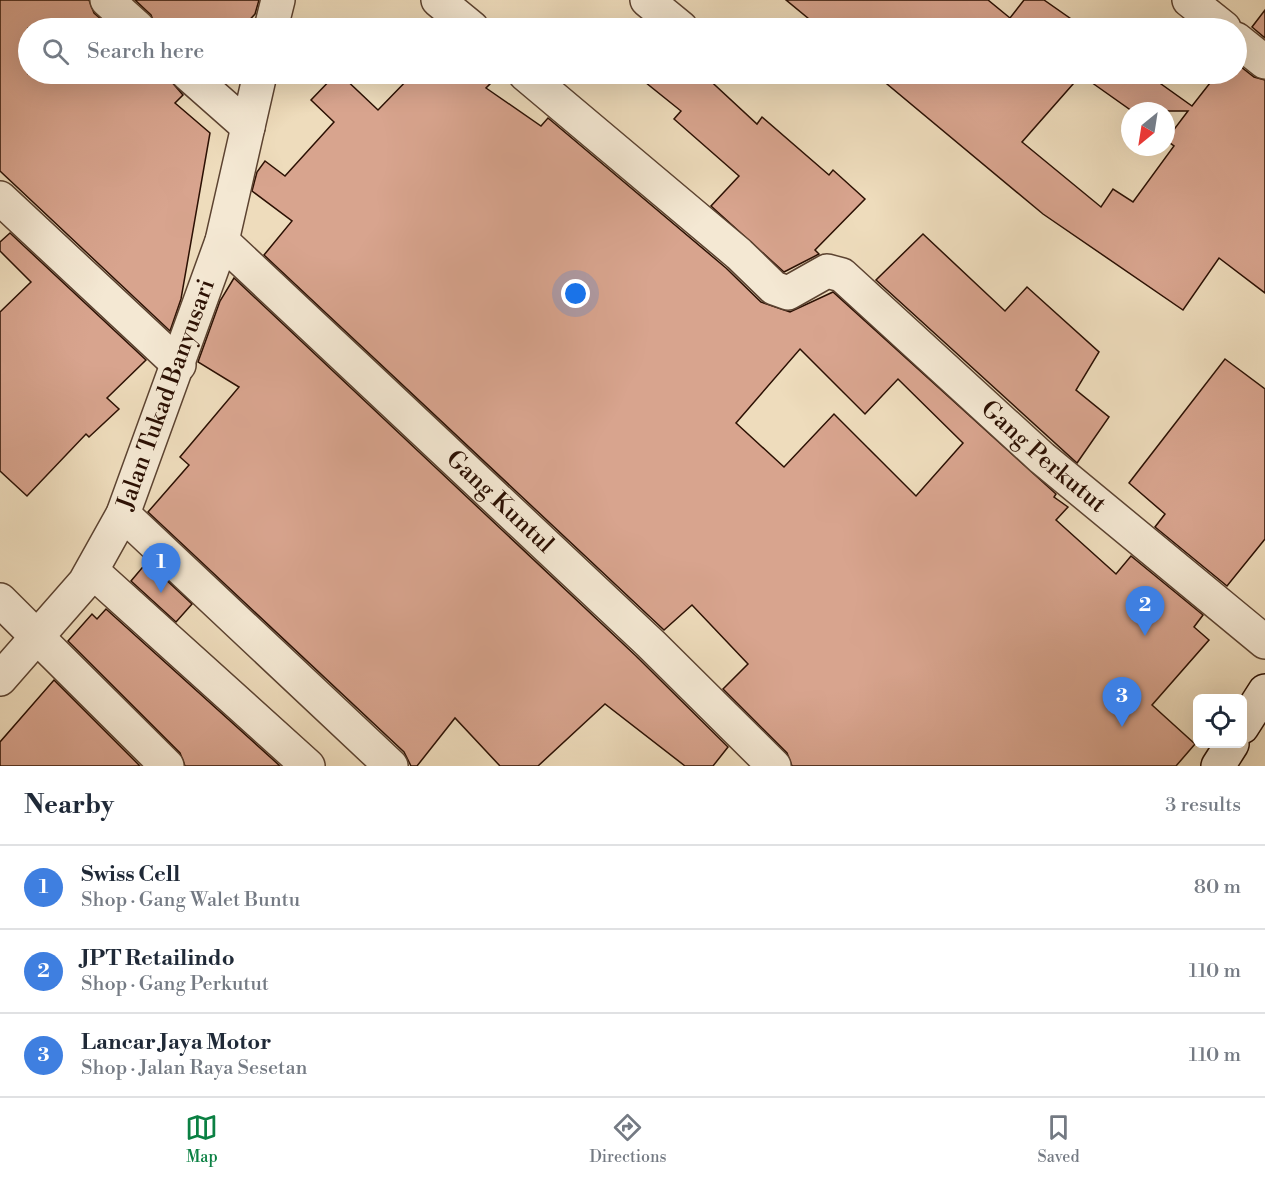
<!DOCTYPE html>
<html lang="en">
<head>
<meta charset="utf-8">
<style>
  body { margin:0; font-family:"Libre Bodoni",serif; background:#f6f6f7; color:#1f2937 }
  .controls { position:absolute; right:18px; bottom:18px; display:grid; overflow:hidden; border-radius:9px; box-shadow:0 6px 24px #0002 }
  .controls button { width:54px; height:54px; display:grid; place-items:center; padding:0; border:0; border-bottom:2px solid #e0e1e3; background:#fff; color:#1f2937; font:30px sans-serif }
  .compass { position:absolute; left:1121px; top:102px; width:54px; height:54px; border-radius:50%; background:#fff; box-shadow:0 6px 24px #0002; rotate:210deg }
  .you { position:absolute; left:576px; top:294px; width:21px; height:21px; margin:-15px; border:4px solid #fff; border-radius:50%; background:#1a73e8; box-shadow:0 0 0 9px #1a73e833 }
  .badge { display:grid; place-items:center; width:39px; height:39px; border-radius:50%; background:#0b8043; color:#fff; font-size:20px; font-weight:700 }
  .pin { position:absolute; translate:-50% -50px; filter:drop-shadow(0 2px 3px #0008) }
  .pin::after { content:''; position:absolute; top:32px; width:21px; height:18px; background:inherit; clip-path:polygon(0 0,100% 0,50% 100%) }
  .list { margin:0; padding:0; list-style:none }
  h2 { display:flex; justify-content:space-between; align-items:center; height:78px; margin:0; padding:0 24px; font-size:26px }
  h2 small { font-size:20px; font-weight:400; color:#747a83 }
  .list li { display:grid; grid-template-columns:39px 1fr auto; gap:18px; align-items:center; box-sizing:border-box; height:84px; padding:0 24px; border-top:2px solid #e0e1e3 }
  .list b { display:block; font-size:22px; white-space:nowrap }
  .list p { margin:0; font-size:20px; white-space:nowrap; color:#747a83 }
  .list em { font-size:20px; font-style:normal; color:#747a83 }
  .icon { flex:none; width:33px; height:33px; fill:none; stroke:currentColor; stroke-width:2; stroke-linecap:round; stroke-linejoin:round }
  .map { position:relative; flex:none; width:1265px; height:766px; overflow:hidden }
  .search { position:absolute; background:#fff; box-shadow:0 6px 24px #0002; left:18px; right:18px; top:18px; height:66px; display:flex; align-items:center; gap:15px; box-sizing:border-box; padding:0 21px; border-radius:33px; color:#747a83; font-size:22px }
  .sheet { height:330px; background:#fff }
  nav { display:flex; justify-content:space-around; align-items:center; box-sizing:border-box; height:84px; border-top:2px solid #e0e1e3; background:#fff; font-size:16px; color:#747a83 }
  nav a { display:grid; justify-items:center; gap:3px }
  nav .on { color:#0b8043 }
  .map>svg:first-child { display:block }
</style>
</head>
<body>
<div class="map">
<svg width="1265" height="766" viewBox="0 0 1265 766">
  <rect width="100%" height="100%" fill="#eedcbc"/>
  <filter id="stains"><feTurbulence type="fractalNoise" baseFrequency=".00333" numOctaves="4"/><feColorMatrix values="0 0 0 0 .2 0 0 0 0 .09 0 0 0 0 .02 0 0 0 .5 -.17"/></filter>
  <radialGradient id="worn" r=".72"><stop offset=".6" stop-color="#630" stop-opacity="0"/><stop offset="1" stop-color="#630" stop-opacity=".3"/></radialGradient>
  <g fill="#d8a48e" stroke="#2b1003" stroke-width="1.5" fill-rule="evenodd">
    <path d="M0,0H89L94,13L111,28H28V74H170V80L183,95L175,103L210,133L181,299L170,331L0,171Z"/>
    <path d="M135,0H259L255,14L242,28H156L151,15Z"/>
    <path d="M786,0H988L1010,18L1024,0H1044L1084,28H820Z"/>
    <path d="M1265,10V38L1252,27Z"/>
    <path d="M1236,63L1254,77L1265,80V293L1219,258L1183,310L1043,214L875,74H1147L1192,106L1217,74H1236ZM1081,75L1132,111H1188L1166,140L1174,146L1133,202L1113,189L1101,207L1022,142Z"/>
    <path d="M336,74H340L378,110L413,74H500L486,88L541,126L548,118L726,268L761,302L790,312L833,292L1056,494L1054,497L1068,507L1056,520L1116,574L1131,556L1203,615L1194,627L1209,640L1152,705L1195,744L1176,766H792L787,753L723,689L748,664L692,605L664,630L264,255L292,221L252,191L257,172L265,161L285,176L334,122L311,100ZM800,349L865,414L898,379L963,443L916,496L834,414L784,467L736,423Z"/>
    <path d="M635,74H703L757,124L762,117L829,175L833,170L865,199L815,250L819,254L784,272L711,206L739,176L674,119L681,111Z"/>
    <path d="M10,233L146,360L107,398L119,409L89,437L86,434L27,496L0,471V312L31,282L0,251V242Z"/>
    <path d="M923,234L1005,311L1027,287L1099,352L1076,390L1109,417L1077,463L876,280Z"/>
    <path d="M234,278L636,656L728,747L713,766H685L605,704L538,766H500L455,718L417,766H411L404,752L148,512L189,465L180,457L239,387L198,362L220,301Z"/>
    <path d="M1225,359L1265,389V539L1227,586L1155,527L1165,514L1129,483Z"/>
    <path d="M147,562L192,604L176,622L131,581Z"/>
    <path d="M106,609L280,766H185L180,753L68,641L92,614L97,619Z"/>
    <path d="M54,680L140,766H0V742Z"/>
  </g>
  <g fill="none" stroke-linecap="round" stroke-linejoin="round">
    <g stroke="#5c4331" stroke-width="36">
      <g id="minor">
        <path d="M107,0L138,28"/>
        <path d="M438,0L472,28"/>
        <path d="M647,0L681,28"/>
        <path d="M1189,0L1224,28"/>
        <path d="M271,28L278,0"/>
        <path d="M1236,39L1265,62"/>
        <path d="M188,74L248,127"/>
        <path id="s1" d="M525,74L739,254L774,288L788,293L827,271L842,275L1042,458L1265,642"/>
        <path d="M0,198L179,365"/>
        <path id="s2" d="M222,241L651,644L774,766"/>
        <path d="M123,514L391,766"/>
        <path d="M92,571L308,766"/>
        <path d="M0,600L167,766"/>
        <path id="s3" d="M0,679L85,582L123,514L222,241L260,74"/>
      </g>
    </g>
    <g stroke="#2b1003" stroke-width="36">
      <g id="secondary">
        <path d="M1242,727L1265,691"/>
        <path d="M1218,766L1232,744"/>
      </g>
    </g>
    <use href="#minor" stroke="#f4e8d3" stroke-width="33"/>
    <use href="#secondary" stroke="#f4e8d3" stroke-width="33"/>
  </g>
  <g text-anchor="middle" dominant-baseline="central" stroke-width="4.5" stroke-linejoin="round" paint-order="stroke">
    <g font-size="24" fill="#2b1003" stroke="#f4e8d3">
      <text stroke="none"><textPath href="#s3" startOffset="334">Jalan Tukad Banyusari</textPath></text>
      <text stroke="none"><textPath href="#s1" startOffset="675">Gang Perkutut</textPath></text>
      <text stroke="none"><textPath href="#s2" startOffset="381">Gang Kuntul</textPath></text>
    </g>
  </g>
  <rect width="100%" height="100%" filter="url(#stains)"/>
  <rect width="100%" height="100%" fill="url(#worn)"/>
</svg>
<div class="controls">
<button><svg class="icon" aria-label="locate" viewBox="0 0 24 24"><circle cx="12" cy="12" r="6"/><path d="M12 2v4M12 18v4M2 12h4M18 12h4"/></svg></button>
</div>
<svg class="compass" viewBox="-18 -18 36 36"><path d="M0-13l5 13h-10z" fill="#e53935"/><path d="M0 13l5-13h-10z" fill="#747a83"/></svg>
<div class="you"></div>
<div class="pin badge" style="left:161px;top:593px;background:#3f7fe0">1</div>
<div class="pin badge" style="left:1145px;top:636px;background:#3f7fe0">2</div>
<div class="pin badge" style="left:1122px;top:727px;background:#3f7fe0">3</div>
<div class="search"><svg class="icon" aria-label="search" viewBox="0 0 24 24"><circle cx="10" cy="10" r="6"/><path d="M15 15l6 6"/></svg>Search here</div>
</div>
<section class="sheet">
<h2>Nearby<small>3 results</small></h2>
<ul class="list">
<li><span class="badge" style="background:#3f7fe0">1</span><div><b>Swiss Cell</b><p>Shop · Gang Walet Buntu</p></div><em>80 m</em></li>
<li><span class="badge" style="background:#3f7fe0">2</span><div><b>JPT Retailindo</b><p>Shop · Gang Perkutut</p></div><em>110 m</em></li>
<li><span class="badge" style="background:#3f7fe0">3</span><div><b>Lancar Jaya Motor</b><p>Shop · Jalan Raya Sesetan</p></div><em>110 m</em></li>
</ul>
</section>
<nav>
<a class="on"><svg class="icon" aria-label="map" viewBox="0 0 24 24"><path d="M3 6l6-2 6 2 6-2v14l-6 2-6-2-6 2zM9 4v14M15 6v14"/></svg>Map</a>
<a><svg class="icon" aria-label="directions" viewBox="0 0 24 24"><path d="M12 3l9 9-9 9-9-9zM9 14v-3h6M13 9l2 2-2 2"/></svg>Directions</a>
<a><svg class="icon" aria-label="saved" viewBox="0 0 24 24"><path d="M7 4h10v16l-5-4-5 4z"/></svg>Saved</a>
</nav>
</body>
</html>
